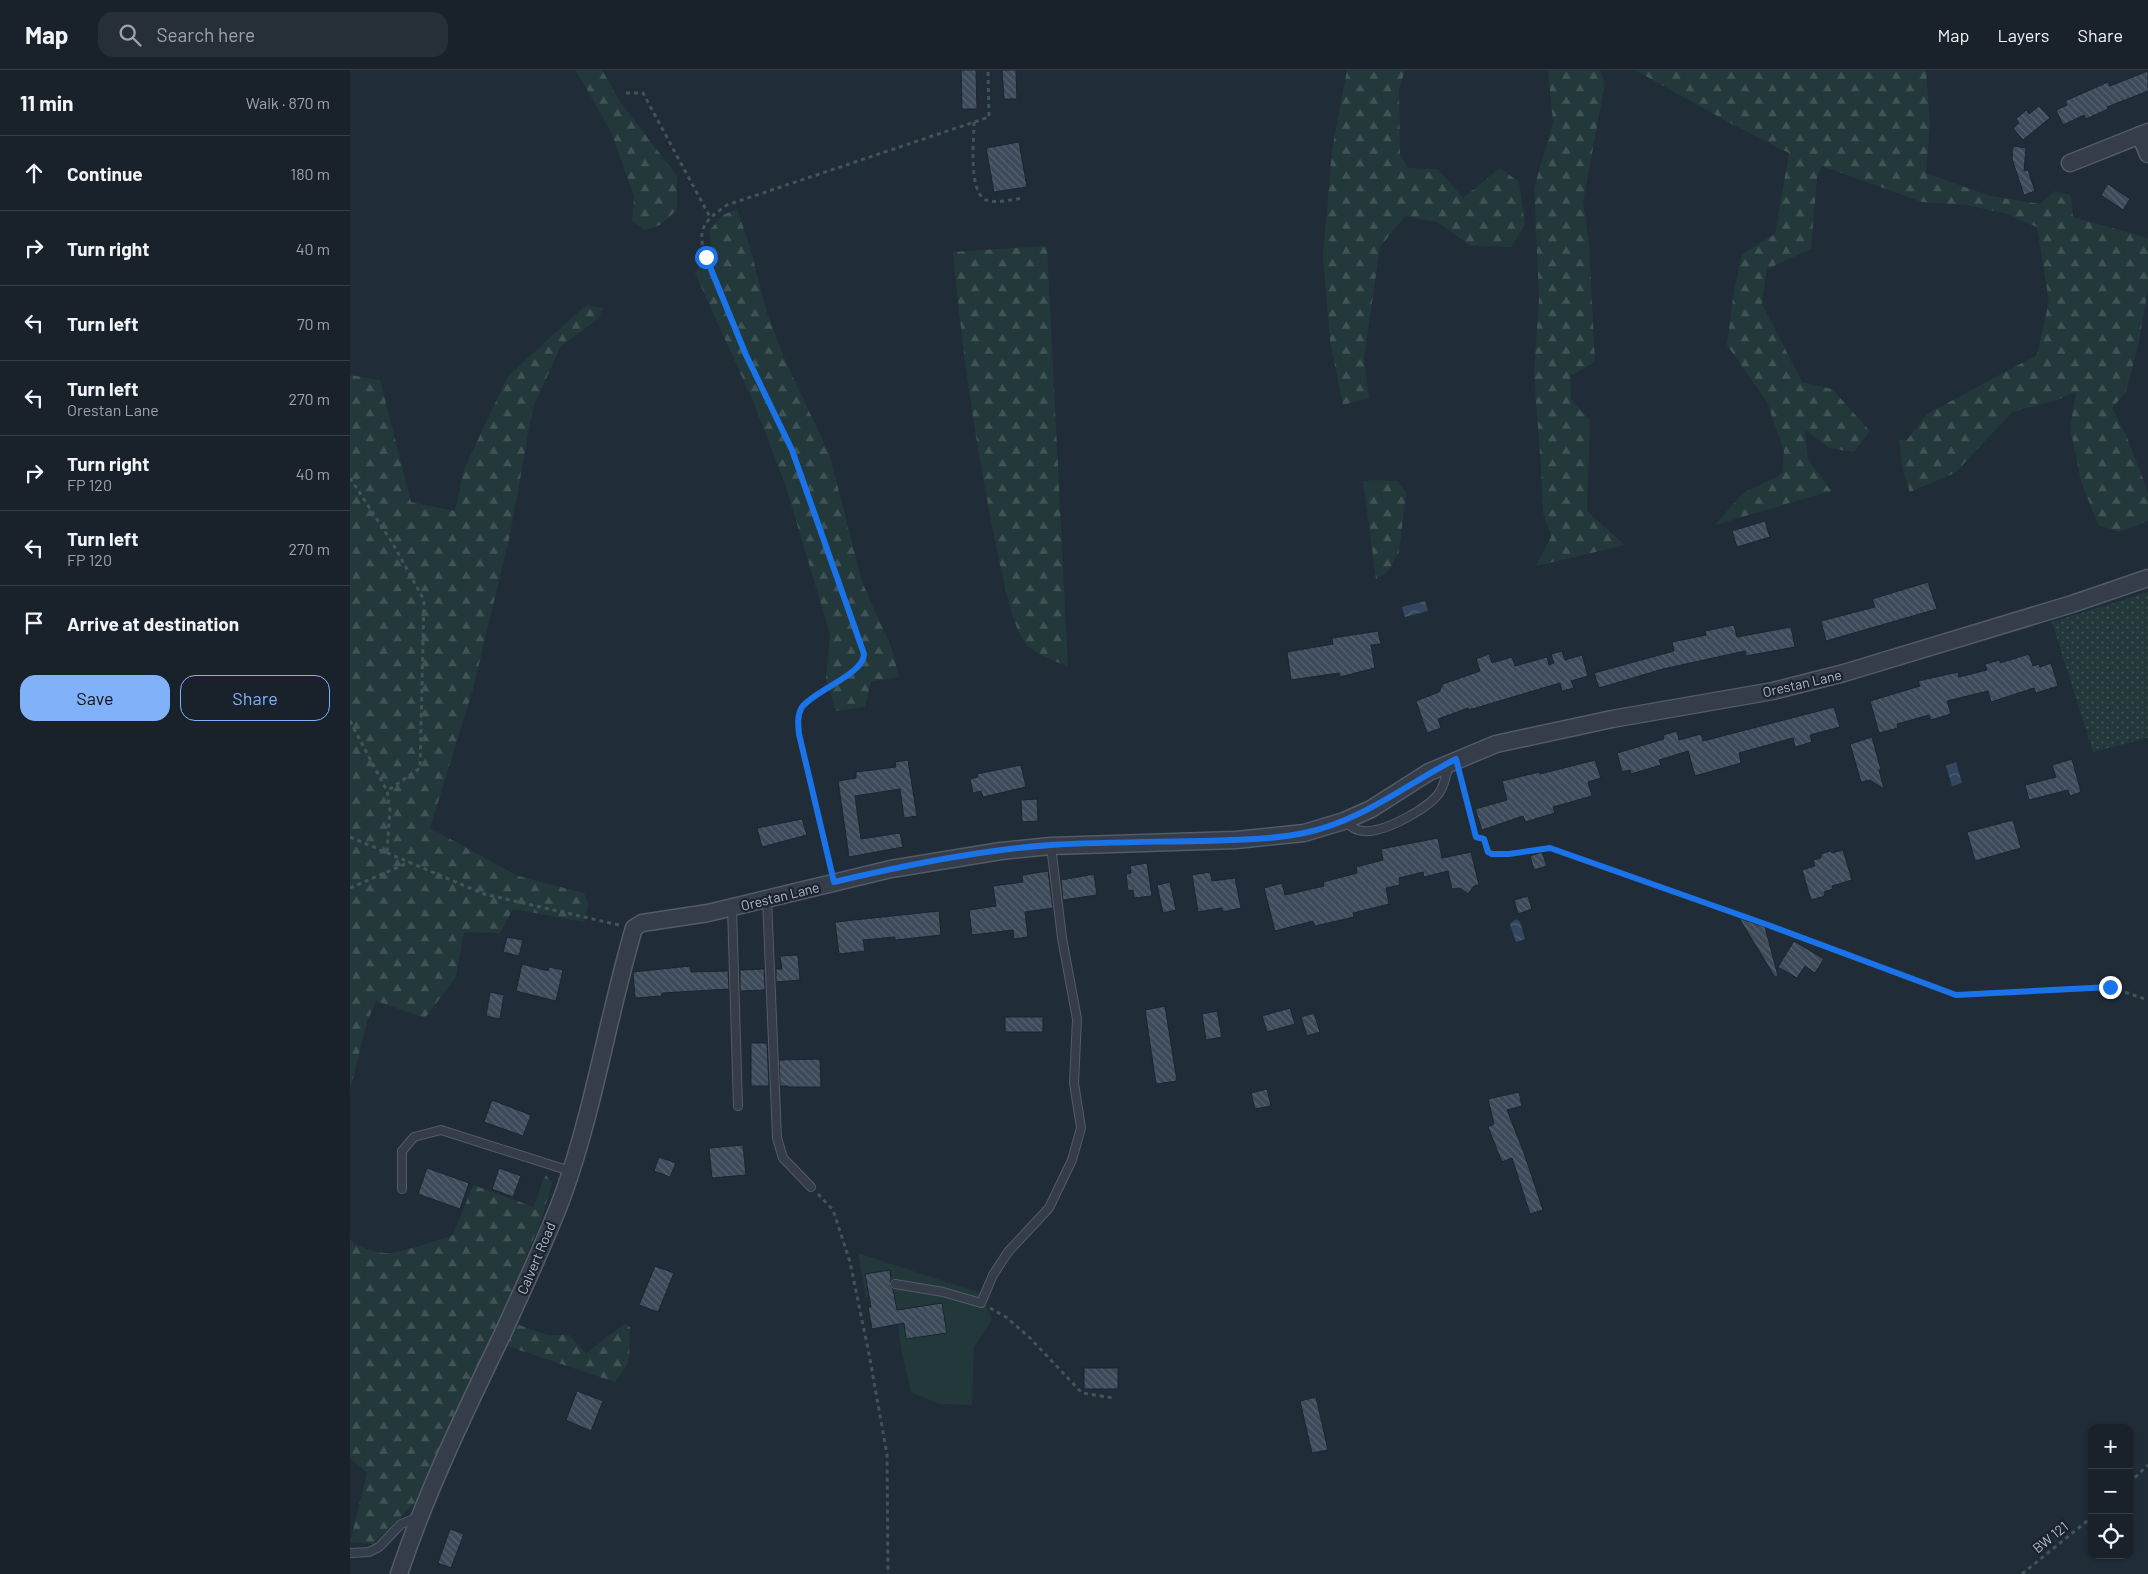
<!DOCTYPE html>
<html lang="en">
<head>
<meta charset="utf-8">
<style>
  body { margin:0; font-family:Barlow,sans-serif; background:#262e37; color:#f1f3f6 }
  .controls { position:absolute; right:15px; bottom:15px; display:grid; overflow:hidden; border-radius:10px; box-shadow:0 1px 4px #0004 }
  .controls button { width:45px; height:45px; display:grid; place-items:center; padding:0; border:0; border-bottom:1px solid #373e47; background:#19212b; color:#f1f3f6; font:25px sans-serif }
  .stop { position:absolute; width:15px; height:15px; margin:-11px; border:4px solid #1a73e8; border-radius:50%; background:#fff }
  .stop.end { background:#1a73e8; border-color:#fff; box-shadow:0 1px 5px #0008 }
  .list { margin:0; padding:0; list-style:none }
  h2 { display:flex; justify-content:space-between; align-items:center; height:65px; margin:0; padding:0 20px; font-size:21px }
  h2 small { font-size:16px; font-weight:400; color:#9fa3a9 }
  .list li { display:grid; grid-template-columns:32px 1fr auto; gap:15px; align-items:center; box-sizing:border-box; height:75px; padding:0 20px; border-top:1px solid #373e47 }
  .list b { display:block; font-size:19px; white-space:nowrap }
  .list p { margin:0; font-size:16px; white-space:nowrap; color:#9fa3a9 }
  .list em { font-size:16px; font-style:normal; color:#9fa3a9 }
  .actions { display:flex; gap:10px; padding:15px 20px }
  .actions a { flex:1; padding:11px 0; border:1px solid #81b2f9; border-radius:15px; text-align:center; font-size:18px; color:#81b2f9 }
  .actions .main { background:#81b2f9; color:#111 }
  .icon { flex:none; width:28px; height:28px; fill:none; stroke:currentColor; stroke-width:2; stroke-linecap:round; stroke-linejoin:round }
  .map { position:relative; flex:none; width:1798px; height:1504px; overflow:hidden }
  header { display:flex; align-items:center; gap:30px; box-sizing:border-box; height:70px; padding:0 25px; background:#19212b; border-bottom:1px solid #373e47 }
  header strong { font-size:24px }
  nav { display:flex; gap:28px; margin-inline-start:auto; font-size:18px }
  .search { width:350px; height:45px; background:#262e37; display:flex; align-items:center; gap:12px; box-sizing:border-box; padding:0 18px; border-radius:15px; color:#9fa3a9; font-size:19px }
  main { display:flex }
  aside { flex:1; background:#19212b }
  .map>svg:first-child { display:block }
</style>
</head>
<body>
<header>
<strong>Map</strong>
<div class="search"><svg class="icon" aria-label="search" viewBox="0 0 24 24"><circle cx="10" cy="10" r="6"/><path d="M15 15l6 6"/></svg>Search here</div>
<nav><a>Map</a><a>Layers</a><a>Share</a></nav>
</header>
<main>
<aside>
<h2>11 min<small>Walk · 870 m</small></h2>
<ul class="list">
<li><svg class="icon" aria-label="ahead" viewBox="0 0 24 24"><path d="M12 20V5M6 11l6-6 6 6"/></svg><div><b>Continue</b></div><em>180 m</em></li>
<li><svg class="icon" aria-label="right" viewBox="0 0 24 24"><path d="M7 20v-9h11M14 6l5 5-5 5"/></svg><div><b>Turn right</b></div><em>40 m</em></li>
<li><svg class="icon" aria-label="left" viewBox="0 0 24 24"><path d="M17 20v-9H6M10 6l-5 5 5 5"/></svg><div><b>Turn left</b></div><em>70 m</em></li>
<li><svg class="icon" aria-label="left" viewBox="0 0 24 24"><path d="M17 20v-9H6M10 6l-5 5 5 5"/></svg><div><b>Turn left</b><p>Orestan Lane</p></div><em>270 m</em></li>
<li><svg class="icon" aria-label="right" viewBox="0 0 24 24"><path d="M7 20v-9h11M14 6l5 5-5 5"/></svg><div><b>Turn right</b><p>FP 120</p></div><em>40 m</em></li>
<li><svg class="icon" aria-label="left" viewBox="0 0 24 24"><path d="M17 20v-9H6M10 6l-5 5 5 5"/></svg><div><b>Turn left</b><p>FP 120</p></div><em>270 m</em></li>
<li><svg class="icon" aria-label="arrive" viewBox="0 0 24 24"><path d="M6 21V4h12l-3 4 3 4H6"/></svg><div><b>Arrive at destination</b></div></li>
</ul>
<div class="actions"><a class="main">Save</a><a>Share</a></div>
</aside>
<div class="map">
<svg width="1798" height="1504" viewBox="0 0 1798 1504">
  <defs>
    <pattern id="grass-dots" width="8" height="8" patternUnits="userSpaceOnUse" patternTransform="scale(1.25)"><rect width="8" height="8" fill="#23383a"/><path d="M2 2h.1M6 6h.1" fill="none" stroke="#405355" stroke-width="1.8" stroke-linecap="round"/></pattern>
    <pattern id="forest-firs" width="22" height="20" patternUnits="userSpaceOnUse" patternTransform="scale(1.25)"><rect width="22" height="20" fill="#23383a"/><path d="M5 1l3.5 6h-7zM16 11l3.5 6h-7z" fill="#405355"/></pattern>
    <pattern id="water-waves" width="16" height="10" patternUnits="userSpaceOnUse" patternTransform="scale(1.25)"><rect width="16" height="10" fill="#344761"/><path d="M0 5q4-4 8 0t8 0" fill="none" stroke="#4f5f76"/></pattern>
    <pattern id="building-back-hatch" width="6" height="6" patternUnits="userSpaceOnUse" patternTransform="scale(1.25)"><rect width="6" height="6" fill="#3d4a59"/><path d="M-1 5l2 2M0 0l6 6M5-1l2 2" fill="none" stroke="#56626f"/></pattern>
  </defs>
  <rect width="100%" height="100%" fill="#212c39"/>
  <path fill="url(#grass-dots)" d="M1798,522V668L1743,682L1702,552Z"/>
  <g fill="url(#forest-firs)">
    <path d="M226,0H252L271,33L327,106V140L310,155L295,160L282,151L284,126L261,62Z"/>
    <path d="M997,0H1055L1049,19L1050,84L1058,98L1088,99L1113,128L1150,98L1169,112L1175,155L1161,177L1121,176L1087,152L1055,146L1030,177L1014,288L1019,328L993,335L980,271L973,186L982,80Z"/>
    <path d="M1198,0H1250L1255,13L1233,132L1239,172L1245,292L1220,306L1221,329L1240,351L1237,441L1275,475L1186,496L1201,467L1193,442L1191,397L1184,304L1189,228L1184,118L1203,52Z"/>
    <path d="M1285,0H1576L1580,55L1576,103L1640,126L1690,134L1705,121L1721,125L1723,147L1798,168V220L1788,276L1776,322L1762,338L1776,365L1798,422V451L1769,462L1748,455L1731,411L1720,358L1726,322L1704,331L1662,342L1605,403L1560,422L1553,401L1549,370H1557L1577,344L1687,285L1699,231L1687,157L1657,144L1617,135L1572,132L1472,96L1467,108L1461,179L1417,199L1412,234L1452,312L1482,319L1520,361L1504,382L1479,378L1455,360L1458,389L1481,421L1365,455L1393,423L1432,404L1434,381L1417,332L1377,275L1384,220L1392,184L1425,164L1439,83L1380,53Z"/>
    <path d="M387,139L399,174L417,243L435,290L480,386L512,512L542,579L549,607L521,612L515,637L486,641L476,609L480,564L435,414L403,331L345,203L362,183L359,161L373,145Z"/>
    <path d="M697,176L718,597C704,590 681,583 673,570C661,551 651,499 646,475C626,378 612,281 603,182Z"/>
    <path d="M236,235L253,238L248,249L211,276L183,337L160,465L123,619L80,758L168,806L234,823L238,834L234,852L163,839L150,863L114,862L106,907L75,948L26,931L17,952L0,1021V305L30,310L61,432L105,441L114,399L158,306Z"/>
    <path d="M1024,410L1048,411L1056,423L1049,482L1037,503L1026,509L1013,411Z"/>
    <path d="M195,1104L202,1113L192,1148L143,1268L73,1425L23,1474L0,1472L17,1403L0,1388V1169C6,1177 25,1182 35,1183C48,1184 90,1170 103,1165L123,1115L184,1137Z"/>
    <path d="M163,1253L198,1265H219L236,1283L274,1254L280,1257L279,1292L265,1312L154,1275Z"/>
  </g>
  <path fill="#23383a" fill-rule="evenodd" d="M508,1183L630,1223L642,1249L624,1277L622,1335L589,1334L561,1322L551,1278L544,1224L516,1227ZM539,1200L543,1219L518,1223L515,1205ZM592,1233L597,1263L556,1269L552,1239Z"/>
  <g fill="url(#water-waves)">
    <path d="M1075,531L1078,541L1055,547L1052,537Z"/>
    <path d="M1606,692L1612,713L1602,716L1596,696Z"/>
    <path d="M1166,849L1170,852L1175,869L1166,872L1160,854Z"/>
  </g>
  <g fill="url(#building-back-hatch)" stroke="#1c2530">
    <path d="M611,0H626L627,39H612Z"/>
    <path d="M652,0H666L667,29H654Z"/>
    <path d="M1798,1V21L1757,37L1758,39L1736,49L1734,45L1713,55L1706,40L1717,35L1715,31L1758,12L1760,16Z"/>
    <path d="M1689,36L1700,48L1673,70L1663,58L1669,53L1666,49L1676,40L1679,44Z"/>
    <path d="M669,72L677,117L644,122L636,78Z"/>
    <path d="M1663,76L1676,78L1674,101L1678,100L1685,121L1674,125L1662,89Z"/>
    <path d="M1758,114L1780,129L1773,140L1751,125Z"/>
    <path d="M1415,451L1420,467L1387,477L1382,461Z"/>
    <path d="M1578,512L1587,539L1476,571L1471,551L1525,537L1522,529Z"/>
    <path d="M1384,555L1387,567L1441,557L1445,577L1396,586L1395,581L1313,599L1249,618L1244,603L1324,581L1322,572L1356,565L1355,561Z"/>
    <path d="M1028,561L1031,574L1021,575L1025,598L990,607L989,603L941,610L937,582L983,574L982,568Z"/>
    <path d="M1212,581L1215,590L1232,585L1238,606L1221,611L1224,618L1212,621L1210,613L1119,640L1118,638L1088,649L1091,658L1077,663L1066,631L1089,622L1093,614L1130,601L1126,589L1139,584L1142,593L1162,587L1165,596L1197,587L1199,595L1204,593L1201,584Z"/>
    <path d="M1679,584L1683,596L1689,594L1690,597L1701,593L1708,616L1686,623L1684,618L1641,632L1638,621L1597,631L1601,644L1581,650L1579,645L1547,654L1548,658L1529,663L1520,631L1570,616L1568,611L1608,602L1609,607L1637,600L1635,594L1650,590V593Z"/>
    <path d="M1484,637L1490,657L1460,665L1462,672L1445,677L1443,668L1389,683L1391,693L1345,706L1338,681L1309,690L1311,695L1281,704L1280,700L1272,702L1267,683L1314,669L1313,665L1327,661L1329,670L1351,664L1353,671Z"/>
    <path d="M1522,667L1531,700H1529L1534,719L1520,710L1511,712L1500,674Z"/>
    <path d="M1722,689L1731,722L1720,726L1718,720L1679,730L1675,715L1706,707L1702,695Z"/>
    <path d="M558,690L567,746L554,748L550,719L505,726L511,769L550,763L553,777L499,787L488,711L506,708V702L546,697L545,692Z"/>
    <path d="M1245,690L1251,708L1238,712L1242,726L1203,737L1205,743L1175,752L1173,746L1132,760L1125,739L1157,730L1152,711L1189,702L1190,704Z"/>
    <path d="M671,695L676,717L633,727L631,721L623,723L620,709L628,707L627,704Z"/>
    <path d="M687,729L688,751L672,752L671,730Z"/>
    <path d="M452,749L457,765L412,777L407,758Z"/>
    <path d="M1663,750L1671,778L1625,791L1617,762Z"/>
    <path d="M1088,768L1092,788L1121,782L1129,815L1124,816L1118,824L1110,818L1102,819L1098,801L1074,807L1073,802L1049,808L1050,815L1036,818L1039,834L1003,843L1004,847L965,856L963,851L925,861L914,818L932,813L935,825L974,816L973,812L1007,803L1006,797L1033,790L1031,779Z"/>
    <path d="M1493,780L1502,810L1482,816L1483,819L1474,822L1475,826L1461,830L1452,800L1465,796L1463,790L1471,788V784L1480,781L1482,783Z"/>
    <path d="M1192,782L1197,796L1184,800L1180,786Z"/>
    <path d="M797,793L802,826L784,828L783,820L778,821L776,804L781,803L780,796Z"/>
    <path d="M698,801L703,838L675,842L678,867L664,869L663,860L622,865L619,840L646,836L643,816L673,812L672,805Z"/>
    <path d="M860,802L862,811L885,808L891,838L873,842L872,838L848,842L842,805Z"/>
    <path d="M744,804L747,825L713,830L711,810Z"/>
    <path d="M820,812L826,840L813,843L807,815Z"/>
    <path d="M1178,826L1182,839L1168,844L1164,830Z"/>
    <path d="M589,841L591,865L545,870V867L513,870L515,881L489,884L485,852Z"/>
    <path d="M1389,848L1415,857L1428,906L1425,907Z"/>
    <path d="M157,867L173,870L169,886L153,882Z"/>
    <path d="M1444,871L1474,889L1465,903L1455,896L1447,908L1428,897Z"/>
    <path d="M448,885L450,910L426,912V899H432L430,886Z"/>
    <path d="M172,894L198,901L199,897L213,900L206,931L166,921Z"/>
    <path d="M340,896L341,902L378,901L379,919L312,923V926L285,928L283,902Z"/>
    <path d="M414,899L415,920L390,921V900Z"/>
    <path d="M140,922L154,925L150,949L136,946Z"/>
    <path d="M815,936L827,1011L806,1014L795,940Z"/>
    <path d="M940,938L945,954L917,962L912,946Z"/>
    <path d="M867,941L872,967L856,970L852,944Z"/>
    <path d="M964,943L970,962L957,966L951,947Z"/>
    <rect x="655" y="947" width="38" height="15"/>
    <path d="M401,973H417L419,1016H401Z"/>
    <path d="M470,989L471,1017H438V1016H430L429,990Z"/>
    <path d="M917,1019L921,1036L905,1039L901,1023Z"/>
    <path d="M1169,1022L1172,1036L1157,1040L1174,1083L1193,1140L1180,1144L1162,1088L1152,1092L1138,1057L1144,1054L1138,1029Z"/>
    <path d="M142,1030L181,1045L173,1066L134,1052Z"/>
    <path d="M393,1075L396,1105L362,1108L359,1078Z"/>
    <path d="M309,1087L326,1093L320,1107L304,1101Z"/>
    <path d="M77,1098L119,1113L110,1139L68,1124Z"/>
    <path d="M149,1098L171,1106L163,1127L142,1119Z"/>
    <path d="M305,1196L324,1203L308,1242L289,1235Z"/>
    <path d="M540,1200L541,1210L540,1216L543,1219L547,1240L592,1233L597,1263L556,1269L554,1253L522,1259L518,1237H521L515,1204Z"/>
    <rect x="734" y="1298" width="34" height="21"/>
    <path d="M227,1321L253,1331L241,1361L216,1350Z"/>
    <path d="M966,1327L978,1380L962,1383L950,1331Z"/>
    <path d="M100,1459L114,1464L101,1498L88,1493Z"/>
  </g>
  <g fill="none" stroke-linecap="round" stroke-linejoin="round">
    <g stroke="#525b67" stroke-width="10">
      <g id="service">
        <path d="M994,751C1000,756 1006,761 1014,761C1034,763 1082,737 1091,720C1095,712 1097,702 1099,694"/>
        <path d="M417,829L427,1068L433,1088L461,1117"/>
        <path d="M382,838L388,1036"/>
        <path d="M52,1119V1081L64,1067L91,1060L220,1101"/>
        <path d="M545,1214L593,1222L631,1233L643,1205L658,1182L699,1138L722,1090L731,1058L724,1013L727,949L712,868L701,776"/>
        <path d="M0,1483L19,1482L29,1477L51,1454L68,1447"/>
      </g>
    </g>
    <g stroke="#525b67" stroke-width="19">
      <g id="minor">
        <path d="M1790,65L1798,84"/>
        <path d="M1720,93L1798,62"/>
        <path d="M49,1504C77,1420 116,1340 154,1261C174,1216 196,1171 213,1125C244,1039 258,946 284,858L292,853L358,843L541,799L651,781L701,776L886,770L954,763L994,751L1021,739L1079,702L1146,674L1262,649L1423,621L1494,603L1722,534L1798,508"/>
      </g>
    </g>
    <g stroke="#405557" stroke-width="3" stroke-dasharray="4 4" stroke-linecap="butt">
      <path d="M276,23H293L360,147"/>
      <path d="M624,52C624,69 618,122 636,130C647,134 663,129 674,128"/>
      <path d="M0,408L43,474L74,530L70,698L37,721"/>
      <path d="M0,651L37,721L40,740L37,782"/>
      <path d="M1110,704L1126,767L1134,769L1138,782L1142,784L1159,785L1200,778L1418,855L1606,925L1760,917L1798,930"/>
      <path d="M0,767L134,824L269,855"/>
      <path d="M480,797L449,665C448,655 447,645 452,637C465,620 514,604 514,584L442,380L396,285L356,187C346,159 354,151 377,135L639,47L638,0"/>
      <path d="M0,818L60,792"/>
      <path d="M468,1124L483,1140L500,1192L519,1284L537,1384L538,1504"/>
      <path d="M640,1238L656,1247L680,1268L732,1323L764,1328"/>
      <path d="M1779,1413L1798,1395"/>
      <path d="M1672,1504L1742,1447"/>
    </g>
    <use href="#service" stroke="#343d49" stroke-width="8"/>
    <use href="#minor" stroke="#343d49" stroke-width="16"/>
  </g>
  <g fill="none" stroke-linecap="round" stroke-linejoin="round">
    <path stroke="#1a73e8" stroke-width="6" d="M356,187L396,285L442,380L514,584C514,604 465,620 452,637C447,645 448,655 449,664L484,812C555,795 628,780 701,775C750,772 799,772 848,771C883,770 920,770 954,763C1012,751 1055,715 1106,689L1126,767L1134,769L1138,782L1142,784H1159L1200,778L1418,855L1606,925L1760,917"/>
  </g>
  <g text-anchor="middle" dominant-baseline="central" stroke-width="4.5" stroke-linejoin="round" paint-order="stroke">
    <g font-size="14" fill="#afb8c6" stroke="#1a232e">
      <text transform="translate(1452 613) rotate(-13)">Orestan Lane</text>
      <text transform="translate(430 826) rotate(-14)">Orestan Lane</text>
      <text transform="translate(186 1188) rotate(-67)">Calvert Road</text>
      <text transform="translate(1700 1467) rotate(-39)">BW 121</text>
    </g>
  </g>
</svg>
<div class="controls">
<button>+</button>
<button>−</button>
<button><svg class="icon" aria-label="locate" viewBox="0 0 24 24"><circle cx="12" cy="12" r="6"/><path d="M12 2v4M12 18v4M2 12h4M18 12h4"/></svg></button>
</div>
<div class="stop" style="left:356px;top:187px"></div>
<div class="stop end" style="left:1760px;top:917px"></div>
</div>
</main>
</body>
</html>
